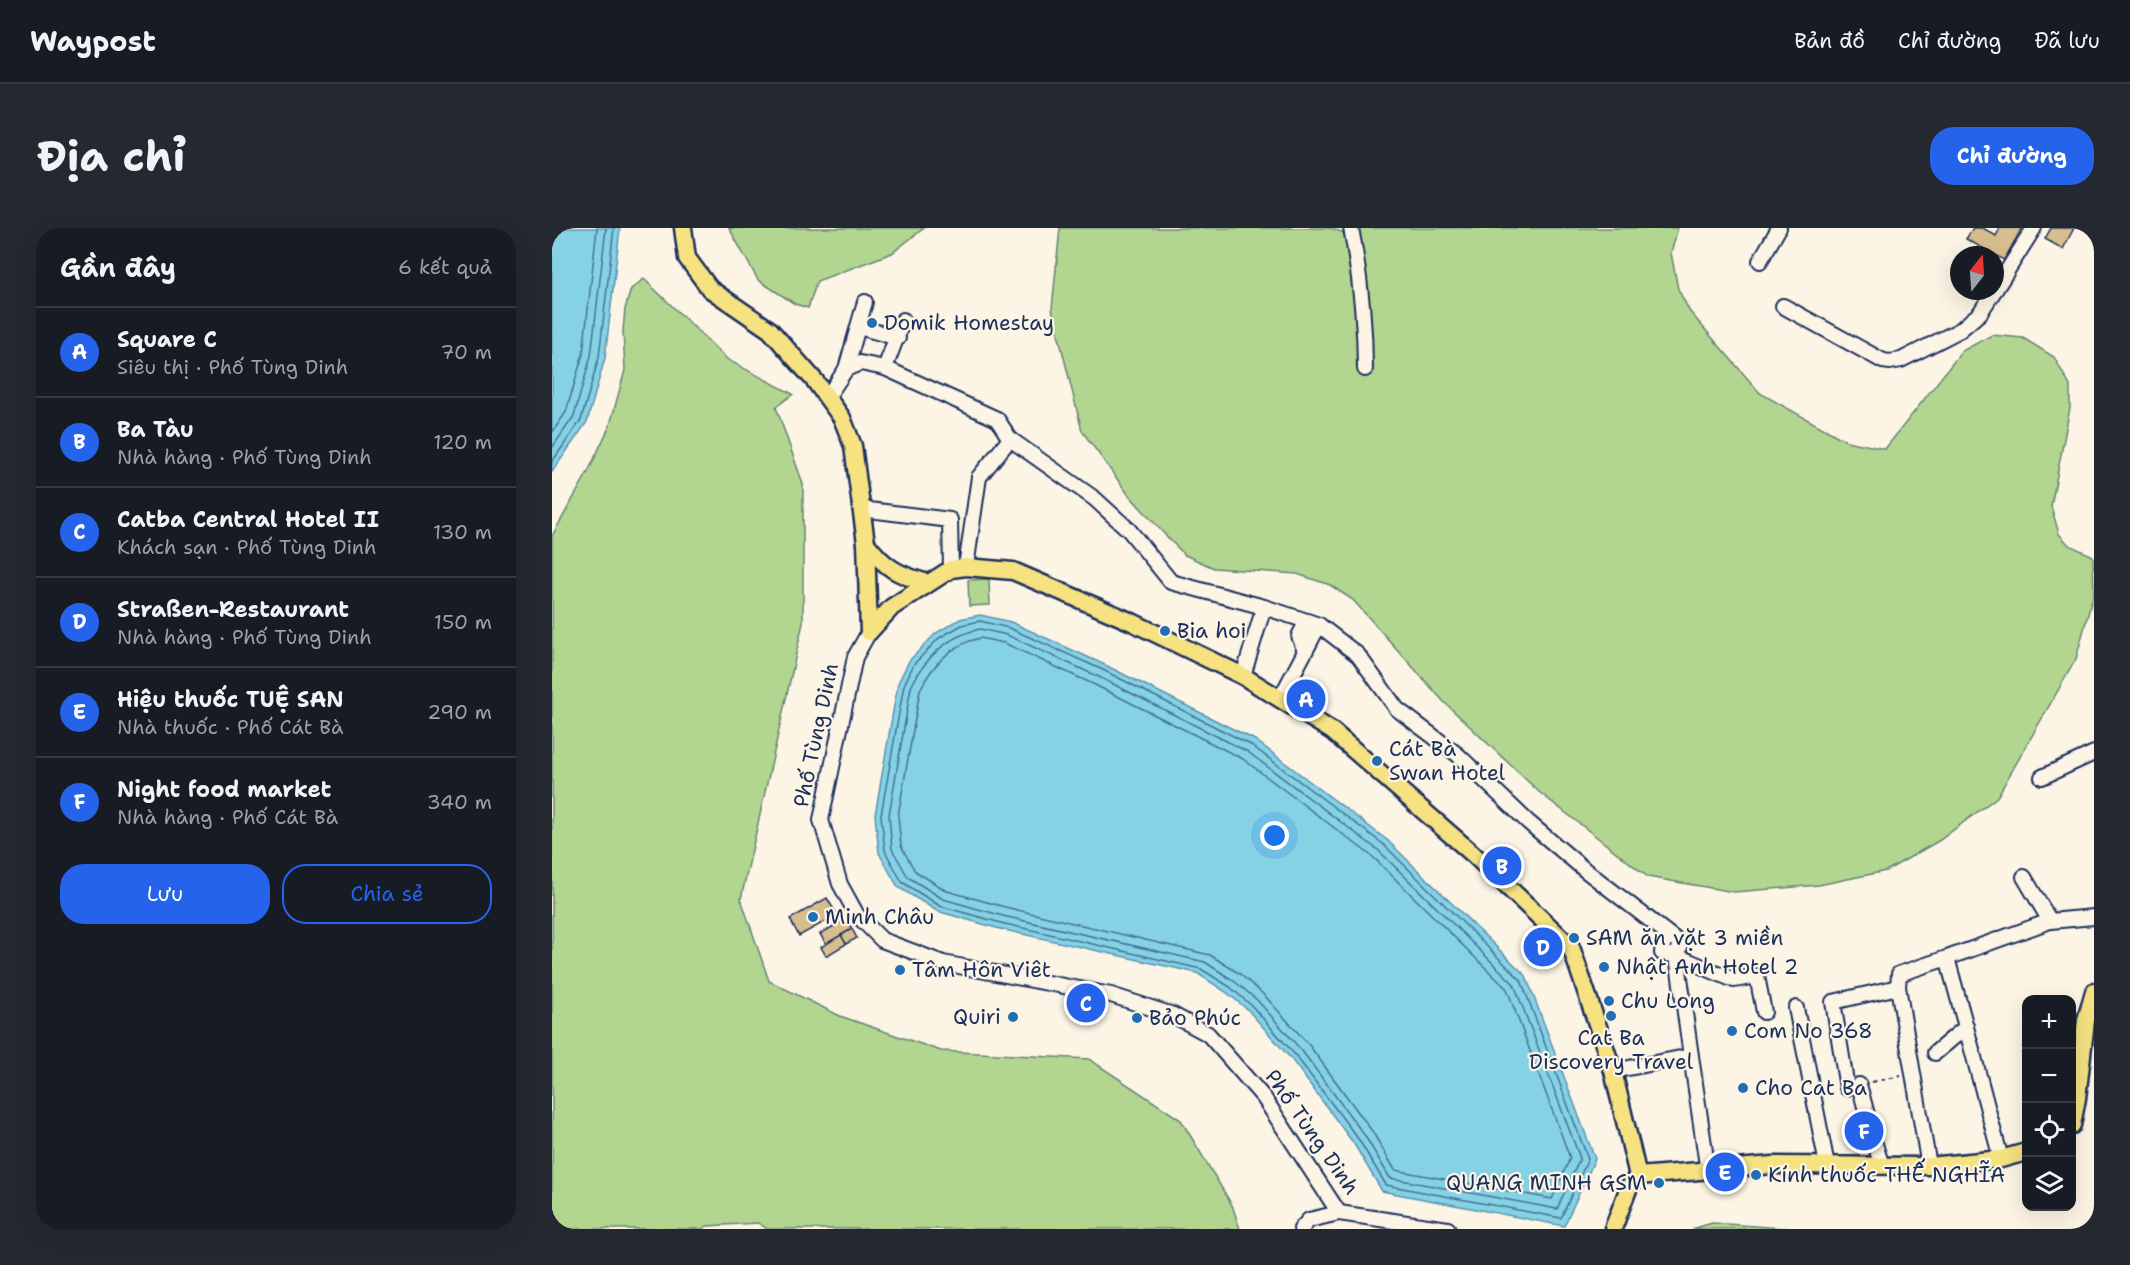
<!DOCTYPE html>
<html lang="vi">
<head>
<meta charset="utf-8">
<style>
  body { margin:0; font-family:"Shantell Sans",sans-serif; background:#242831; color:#f1f3f6 }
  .controls { position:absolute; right:18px; bottom:18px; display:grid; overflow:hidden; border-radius:12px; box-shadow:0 6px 24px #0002 }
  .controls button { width:54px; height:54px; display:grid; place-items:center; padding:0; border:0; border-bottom:2px solid #363941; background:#171b24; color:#f1f3f6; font:30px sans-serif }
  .compass { position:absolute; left:1398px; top:18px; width:54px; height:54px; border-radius:50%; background:#171b24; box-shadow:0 6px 24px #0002; rotate:17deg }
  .you { position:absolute; left:723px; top:608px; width:21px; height:21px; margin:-15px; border:4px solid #fff; border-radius:50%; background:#1a73e8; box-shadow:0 0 0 9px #1a73e833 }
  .badge { display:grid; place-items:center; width:39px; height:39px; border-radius:50%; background:#2563eb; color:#fff; font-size:20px; font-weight:700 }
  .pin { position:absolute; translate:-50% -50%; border:3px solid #fff; box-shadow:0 2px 6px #0006 }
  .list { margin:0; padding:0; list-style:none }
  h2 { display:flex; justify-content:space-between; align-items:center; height:78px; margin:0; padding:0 24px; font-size:26px }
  h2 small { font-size:20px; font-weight:400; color:#9ea1a6 }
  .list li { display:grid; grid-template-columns:39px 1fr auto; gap:18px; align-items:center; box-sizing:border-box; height:90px; padding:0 24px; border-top:2px solid #363941 }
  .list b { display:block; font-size:22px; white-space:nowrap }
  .list p { margin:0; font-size:20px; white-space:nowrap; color:#9ea1a6 }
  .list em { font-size:20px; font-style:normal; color:#9ea1a6 }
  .actions { display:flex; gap:12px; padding:18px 24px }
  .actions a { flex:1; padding:14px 0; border:2px solid #2563eb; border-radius:24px; text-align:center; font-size:21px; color:#2563eb }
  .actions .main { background:#2563eb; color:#fff }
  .icon { flex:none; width:33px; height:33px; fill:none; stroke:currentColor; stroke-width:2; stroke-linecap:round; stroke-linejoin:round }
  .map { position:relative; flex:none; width:1542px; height:1001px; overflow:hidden; border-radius:24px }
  header { display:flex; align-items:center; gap:36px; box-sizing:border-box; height:84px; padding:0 30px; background:#171b24; border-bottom:2px solid #363941 }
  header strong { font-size:28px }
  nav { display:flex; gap:33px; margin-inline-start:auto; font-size:21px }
  .intro { display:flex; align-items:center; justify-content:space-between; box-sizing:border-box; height:144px; padding:0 36px }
  h1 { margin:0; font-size:42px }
  .button { padding:15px 27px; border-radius:24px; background:#2563eb; color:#fff; font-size:21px; font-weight:700 }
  main { display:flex; gap:36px; padding:0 36px }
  aside { flex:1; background:#171b24; border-radius:24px; box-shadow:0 6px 24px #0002 }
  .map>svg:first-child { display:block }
</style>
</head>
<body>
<header>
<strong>Waypost</strong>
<nav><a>Bản đồ</a><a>Chỉ đường</a><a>Đã lưu</a></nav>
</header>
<div class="intro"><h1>Địa chỉ</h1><a class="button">Chỉ đường</a></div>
<main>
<aside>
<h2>Gần đây<small>6 kết quả</small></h2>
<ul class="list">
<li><span class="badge">A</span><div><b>Square C</b><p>Siêu thị · Phố Tùng Dinh</p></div><em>70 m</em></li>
<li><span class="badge">B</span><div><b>Ba Tàu</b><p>Nhà hàng · Phố Tùng Dinh</p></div><em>120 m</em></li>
<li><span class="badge">C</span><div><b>Catba Central Hotel II</b><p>Khách sạn · Phố Tùng Dinh</p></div><em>130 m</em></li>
<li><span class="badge">D</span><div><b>Straßen-Restaurant</b><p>Nhà hàng · Phố Tùng Dinh</p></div><em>150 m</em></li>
<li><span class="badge">E</span><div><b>Hiệu thuốc TUỆ SAN</b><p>Nhà thuốc · Phố Cát Bà</p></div><em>290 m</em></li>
<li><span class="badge">F</span><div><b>Night food market</b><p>Nhà hàng · Phố Cát Bà</p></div><em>340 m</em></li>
</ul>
<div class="actions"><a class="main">Lưu</a><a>Chia sẻ</a></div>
</aside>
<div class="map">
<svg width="1542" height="1001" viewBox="0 0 1542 1001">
  <rect width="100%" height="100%" fill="#fcf5e5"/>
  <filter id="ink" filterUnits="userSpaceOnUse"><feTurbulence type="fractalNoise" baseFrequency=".0167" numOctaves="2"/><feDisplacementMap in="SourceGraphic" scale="12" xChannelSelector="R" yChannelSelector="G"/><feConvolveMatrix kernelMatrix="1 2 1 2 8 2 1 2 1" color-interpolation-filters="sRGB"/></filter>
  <g filter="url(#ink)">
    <g fill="#b2d58f" stroke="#668276" stroke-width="1.5">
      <path d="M177,0H372L340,25L265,53L256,80L243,76L206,52Z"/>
      <path d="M508,0H777L796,6L807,0H1126L1119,25L1126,61L1138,84L1208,165L1294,213L1333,221L1410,123L1440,107L1471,110L1502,129L1518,158V180L1499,278L1507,306L1517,317L1541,328L1542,364L1524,431L1445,569L1388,612L1334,643L1267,657L1182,664L1096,649L987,564L892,474L801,372L778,357L745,346L662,340L633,327L616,310L576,266L530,203L500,81Z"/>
      <path d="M92,51L176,132L241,166L224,179L251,256V395L189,671L217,753L288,788L389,823L537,831L629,892L680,977L688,1001H215L206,995L155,998L150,1001H0V308L36,244L58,197L73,142L71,103L73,81L79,61Z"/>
      <path d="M437,351L438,377L417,378L416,352Z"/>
      <path d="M1160,995L1247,1001H1140Z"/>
    </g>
    <g fill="#85d2e5" stroke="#5b91af" stroke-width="1.5">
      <path d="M0,0H68L53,130L35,194L0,244Z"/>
      <path d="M428,387L459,394L553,437L703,512L835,612L974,748L1043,931L1012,998L830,963L802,916L740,832L696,782L674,764L645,745L448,701L385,683L346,659L327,625L323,587L346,455L357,433L384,405L408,391Z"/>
    </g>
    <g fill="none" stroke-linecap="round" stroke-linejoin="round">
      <g stroke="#457094" stroke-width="1.5">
        <path d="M0,205L14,184L31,126L45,0"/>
        <path d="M0,220L22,188L39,128L54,0"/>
        <path d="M0,234L29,192L47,129L62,0"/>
        <path d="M428,393L457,400L551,442L699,517L831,616L969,752L1036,931L1009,990L834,957L807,912L744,828L700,778L678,759L649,741L449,695L388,678L350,654L333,623L329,587L352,457L362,436L387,410L410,397Z"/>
        <path d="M428,401L455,407L547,449L696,524L826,622L962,756L1028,930L1005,981L838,950L813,908L750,823L705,772L682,753L653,734L451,688L391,671L356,649L340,621L337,587L359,459C373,430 395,408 428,401Z"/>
        <path d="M428,410L452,415L543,457L691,531L821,629L955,761L1018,930L1000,971L843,942L820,903L757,817L711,766L688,746L658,727L453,679L395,663L363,643L349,618L346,588L368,462C380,437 400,416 428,410Z"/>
      </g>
    </g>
    <g fill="#d8be8e" stroke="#1b2f5e" stroke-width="1.5">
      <path d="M1421,0H1431L1444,8L1448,0H1470L1452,32L1414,11Z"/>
      <path d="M1499,0H1522L1511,21L1493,11Z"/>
      <path d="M275,670L285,687L247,708L238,691Z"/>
      <path d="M294,691L300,701L274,716L268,706Z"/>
      <path d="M300,701L305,710L294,716L289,707Z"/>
      <path d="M289,707L294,716L274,728L269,719Z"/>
    </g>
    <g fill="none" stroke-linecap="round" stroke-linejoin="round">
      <g stroke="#1b2f5e" stroke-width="18">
        <g id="minor">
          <path d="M799,0C808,47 813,93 813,141"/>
          <path d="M1208,33L1227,0"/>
          <path d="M1443,62L1482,0"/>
          <path d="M1231,78L1331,133L1338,134L1349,132L1408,102L1428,85L1442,63"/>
          <path d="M307,99L346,110"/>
          <path d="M333,140L351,92"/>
          <path d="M294,141L313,74"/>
          <path d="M276,168L294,141L308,135L333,140L445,191L458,211"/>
          <path d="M309,281L398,292L399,341"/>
          <path d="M414,339L427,249L458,211L543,271L577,302L619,354L712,379L767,397L728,471"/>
          <path d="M767,397L806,427L845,481L906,527L976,594L1033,642L1129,716L1125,728L1182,752L1205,748L1212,784"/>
          <path d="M317,404L303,429L269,592L288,656L305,687L330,712L391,735L559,767L621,787L656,806L712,870L787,985"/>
          <path d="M753,423L747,408L755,393"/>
          <path d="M691,448L712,379"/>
          <path d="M1490,549L1542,525"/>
          <path d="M1498,693L1542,689"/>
          <path d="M1244,780L1275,937"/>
          <path d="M1414,799L1449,931"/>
          <path d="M1383,825L1414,799L1395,730L1498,693L1472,649"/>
          <path d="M1139,828L1156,944"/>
          <path d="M1061,843L1139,828L1125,728L1110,725L1113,704"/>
          <path d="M1307,857C1315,884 1320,911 1330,937"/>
          <path d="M1295,860L1281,774L1346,759"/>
          <path d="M1377,938L1346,759L1347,746L1395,730"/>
          <path d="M749,1001L757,992L787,985L896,1001"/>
        </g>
      </g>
      <g stroke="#1b2f5e" stroke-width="21">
        <g id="major">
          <path d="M131,0L135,30L158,61L218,102L263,153L290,190L301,218L314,315L317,404"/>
          <path d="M314,315C333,340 346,347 376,355"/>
          <path d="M317,404L340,379L399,341L414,339L461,343L580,394L691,448L780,503L921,626L1019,719L1061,843L1086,948"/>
          <path d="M1520,897L1525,870L1534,792L1542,764"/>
          <path d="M1062,998L1077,959L1086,948L1221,937L1377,938L1449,931L1474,924"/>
        </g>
      </g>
      <path stroke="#1b2f5e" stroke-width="2" stroke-dasharray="4.5 4.5" stroke-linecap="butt" d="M1320,854L1349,848"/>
      <use href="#minor" stroke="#fcf5e5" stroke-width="14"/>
      <use href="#major" stroke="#f6e281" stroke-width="16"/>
    </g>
  </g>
  <g fill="#1f6fb2" stroke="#fcf5e5" stroke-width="2">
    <circle cx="320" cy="95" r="6"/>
    <circle cx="613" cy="403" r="6"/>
    <circle cx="825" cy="533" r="6"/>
    <circle cx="261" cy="689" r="6"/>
    <circle cx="1022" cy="710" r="6"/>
    <circle cx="1052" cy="739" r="6"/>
    <circle cx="348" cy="742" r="6"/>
    <circle cx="1057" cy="773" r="6"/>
    <circle cx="1059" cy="788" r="6"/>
    <circle cx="461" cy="789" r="6"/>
    <circle cx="585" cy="790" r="6"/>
    <circle cx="1180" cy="803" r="6"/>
    <circle cx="1191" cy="860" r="6"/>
    <circle cx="1204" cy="947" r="6"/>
    <circle cx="1107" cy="955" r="6"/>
  </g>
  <g text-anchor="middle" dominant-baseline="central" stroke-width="4.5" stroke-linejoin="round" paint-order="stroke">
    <g font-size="21" fill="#1b2f5e" stroke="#fcf5e5" text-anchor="start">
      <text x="332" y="95">Domik Homestay</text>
      <text x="625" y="403">Bia hoi</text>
      <text x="837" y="521">Cát Bà<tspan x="837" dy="24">Swan Hotel</tspan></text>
      <text x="273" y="689">Minh Châu</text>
      <text x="1034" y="710">SAM ăn vặt 3 miền</text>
      <text x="1064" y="739">Nhật Anh Hotel 2</text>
      <text x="360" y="742">Tâm Hôn Viêt</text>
      <text x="1069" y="773">Chu Long</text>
      <text x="449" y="789" text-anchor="end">Quiri</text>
      <text x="597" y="790">Bảo Phúc</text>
      <text x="1192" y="803">Com No 368</text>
      <text x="1059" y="810" text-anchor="middle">Cat Ba<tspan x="1059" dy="24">Discovery Travel</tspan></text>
      <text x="1203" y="860">Cho Cat Ba</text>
      <text x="1216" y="947">Kính thuốc THẾ NGHĨA</text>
      <text x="1095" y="955" text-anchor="end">QUANG MINH GSM</text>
    </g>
    <g font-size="21" fill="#1b2f5e" stroke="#fcf5e5">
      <text transform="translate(264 507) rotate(-78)">Phố Tùng Dinh</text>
      <text transform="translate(760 904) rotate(55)">Phố Tùng Dinh</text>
    </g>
  </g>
</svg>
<div class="controls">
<button>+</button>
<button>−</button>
<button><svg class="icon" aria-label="locate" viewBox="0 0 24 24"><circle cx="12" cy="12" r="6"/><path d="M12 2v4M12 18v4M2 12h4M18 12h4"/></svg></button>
<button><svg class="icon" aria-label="layers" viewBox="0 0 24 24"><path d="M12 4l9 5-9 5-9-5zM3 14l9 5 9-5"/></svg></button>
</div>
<svg class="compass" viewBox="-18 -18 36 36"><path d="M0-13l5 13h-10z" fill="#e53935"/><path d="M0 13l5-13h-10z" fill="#9ea1a6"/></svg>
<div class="you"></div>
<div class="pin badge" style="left:754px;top:471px">A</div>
<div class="pin badge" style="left:950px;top:638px">B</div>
<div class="pin badge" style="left:534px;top:775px">C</div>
<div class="pin badge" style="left:991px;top:719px">D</div>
<div class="pin badge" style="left:1173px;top:944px">E</div>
<div class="pin badge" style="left:1312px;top:903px">F</div>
</div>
</main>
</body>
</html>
